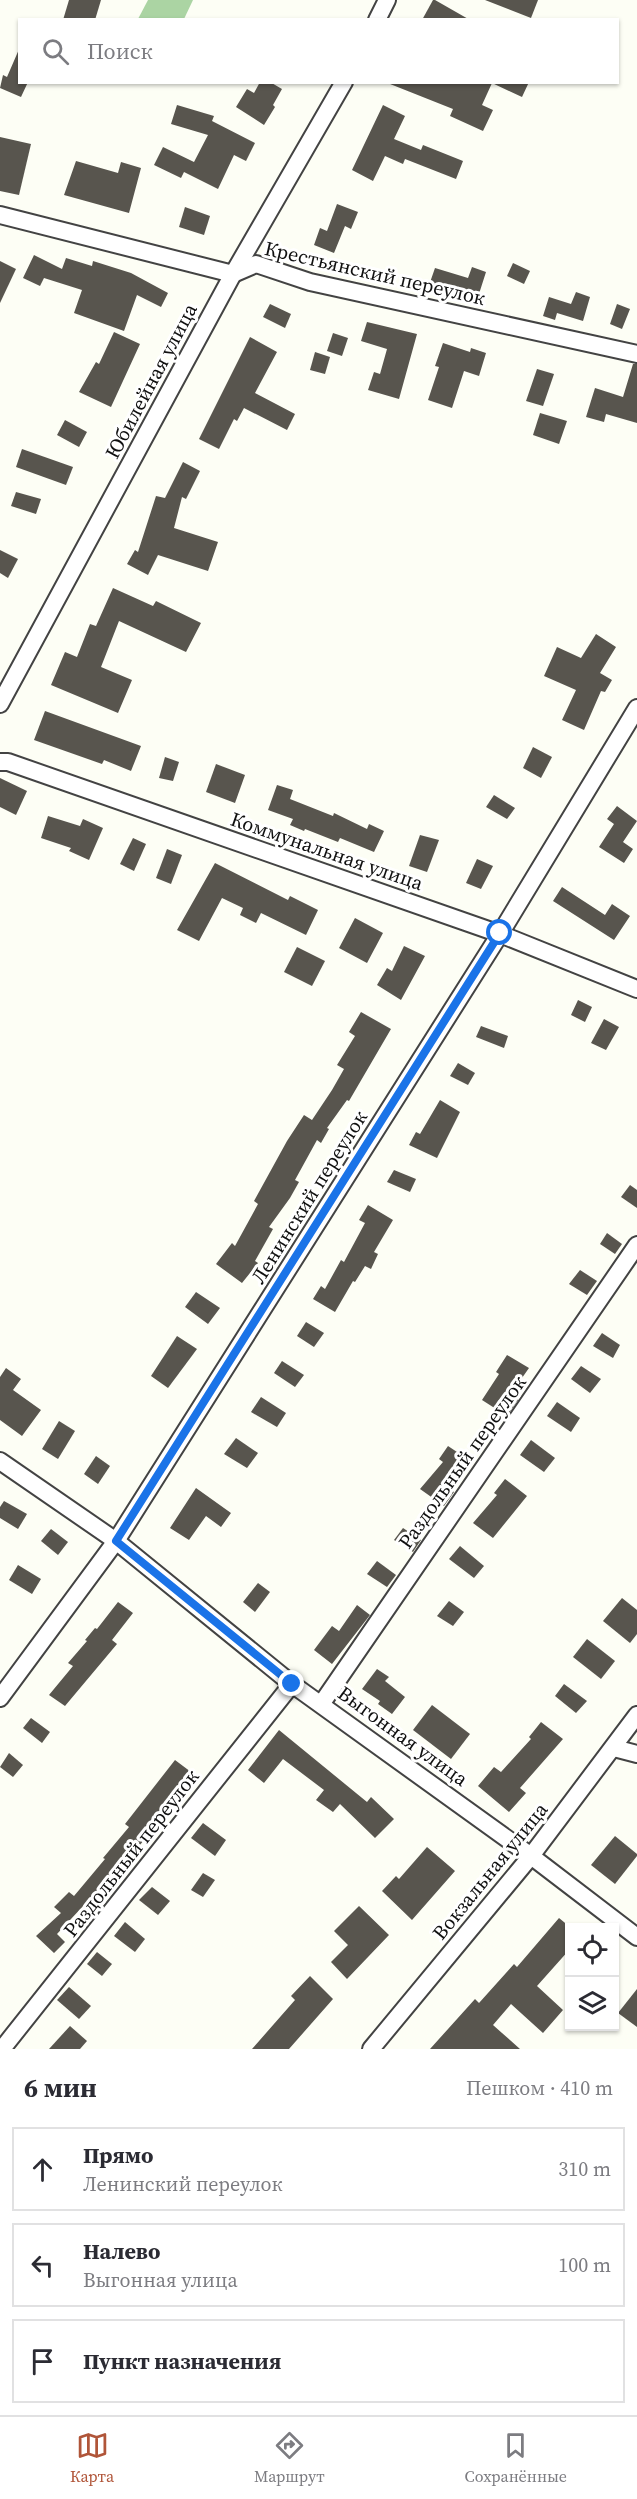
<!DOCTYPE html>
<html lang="ru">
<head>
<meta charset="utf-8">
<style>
  body { margin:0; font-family:"Source Serif 4",serif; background:#f7f7f7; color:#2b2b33 }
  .controls { position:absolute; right:18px; bottom:18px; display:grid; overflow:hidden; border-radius:0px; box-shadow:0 2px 4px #0004 }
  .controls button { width:54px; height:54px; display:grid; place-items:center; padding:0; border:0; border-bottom:2px solid #e1e1e2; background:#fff; color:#2b2b33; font:30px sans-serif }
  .stop { position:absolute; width:18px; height:18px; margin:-14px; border:4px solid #1a73e8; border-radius:50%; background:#fff }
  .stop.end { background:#1a73e8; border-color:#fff; box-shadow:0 2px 6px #0008 }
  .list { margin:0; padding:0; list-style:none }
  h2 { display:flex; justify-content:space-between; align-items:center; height:78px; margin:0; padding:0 24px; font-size:26px }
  h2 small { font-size:20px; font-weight:400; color:#7c7c81 }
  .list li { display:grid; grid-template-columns:39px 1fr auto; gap:18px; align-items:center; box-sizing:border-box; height:84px; margin:0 12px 12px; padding:0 12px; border:2px solid #e1e1e2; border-radius:0px }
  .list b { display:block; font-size:22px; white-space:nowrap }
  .list p { margin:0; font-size:20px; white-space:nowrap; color:#7c7c81 }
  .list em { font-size:20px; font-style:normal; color:#7c7c81 }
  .icon { flex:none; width:33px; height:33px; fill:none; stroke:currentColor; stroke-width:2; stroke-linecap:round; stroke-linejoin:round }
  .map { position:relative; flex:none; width:637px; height:2049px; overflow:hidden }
  .search { position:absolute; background:#fff; box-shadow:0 2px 4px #0004; left:18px; right:18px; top:18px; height:66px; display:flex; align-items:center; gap:15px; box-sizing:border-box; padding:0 21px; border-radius:0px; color:#7c7c81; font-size:22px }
  .sheet { height:366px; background:#fff }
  nav { display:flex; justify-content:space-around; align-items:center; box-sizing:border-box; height:84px; border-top:2px solid #e1e1e2; background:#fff; font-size:16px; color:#7c7c81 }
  nav a { display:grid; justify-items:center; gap:3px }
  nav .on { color:#b05539 }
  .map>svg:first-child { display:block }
</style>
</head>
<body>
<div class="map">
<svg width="637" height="2049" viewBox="0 0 637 2049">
  <rect width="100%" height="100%" fill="#fdfef5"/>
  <path fill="#abd4a3" d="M148,0H193L184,19H138Z"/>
  <g fill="#58554e">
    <path d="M69,0H101L95,20H63Z"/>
    <path d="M433,0H435L470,20H422Z"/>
    <path d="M485,0H538L531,18Z"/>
    <path d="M20,47V82H28L21,97L0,88L3,75L7,77Z"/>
    <path d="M260,82H270L282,89L273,105L275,107L264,125L236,107L247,89L254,93Z"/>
    <path d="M385,82H529L522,97L492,83L482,105L493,110L483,131L450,116L453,109Z"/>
    <path d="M177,105L214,116L212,121L255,143L246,161L234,155L218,189L184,172L181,178L154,165L163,147L194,162L208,135L171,124Z"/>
    <path d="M383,105L405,116L394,139L421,150L423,145L463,161L456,179L405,159L403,164L385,156L373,181L352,170Z"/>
    <path d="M0,137L31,144L19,195L0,191Z"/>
    <path d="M76,161L118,173L121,162L141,168L129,213L64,195Z"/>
    <path d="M337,204L358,212L351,229L345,226L334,253L314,245L320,228L327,231Z"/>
    <path d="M185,207L210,216L204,235L179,227Z"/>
    <path d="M34,255L62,269L66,258L92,266L93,261L131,273L168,293L161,307L137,295L124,331L74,313L82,290L44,278L40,286L23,278Z"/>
    <path d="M0,261L16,269L0,303Z"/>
    <path d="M513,263L530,271L524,284L507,276Z"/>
    <path d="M472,267L486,272L478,297L448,287L445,297L427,291L435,268L468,278Z"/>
    <path d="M576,292L590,297L583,321L557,313L555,320L543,316L549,297L571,304Z"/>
    <path d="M270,304L291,314L285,328L263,317Z"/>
    <path d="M617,304L630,309L622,329L610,324Z"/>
    <path d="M367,322L417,334L399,399L368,390L374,372L380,374L387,349L361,341Z"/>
    <path d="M114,332L140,344L111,407L79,392L96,362L99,364Z"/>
    <path d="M333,333L348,338L342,356L327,351Z"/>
    <path d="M250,337L277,352L255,393L295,414L287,430L244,408L237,421L234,419L219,449L199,439Z"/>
    <path d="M443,343L470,352L471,348L486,353L479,376L464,371L452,408L428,400L439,367L435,366Z"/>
    <path d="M315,352L330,357L325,374L310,370Z"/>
    <path d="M633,364H637V423L606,414L604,422L586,417L595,388L623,397Z"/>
    <path d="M537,369L554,374L543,406L526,401Z"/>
    <path d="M540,413L567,421L559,444L533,435Z"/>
    <path d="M65,420L87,432L79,447L57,435Z"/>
    <path d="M22,449L73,467L66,485L16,467Z"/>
    <path d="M183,462L200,471L186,499L182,497L174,528L218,542L208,571L158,555L148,575L127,564L135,550L138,552L156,496L165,498Z"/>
    <path d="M16,492L41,499L36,514L11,506Z"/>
    <path d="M0,550L18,559L8,578L0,573Z"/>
    <path d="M113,588L153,606L156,601L201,623L186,652L119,621L101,667L132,680L118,713L51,685L65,652L77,657L90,624L96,626Z"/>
    <path d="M596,634L616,647L600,673L612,680L605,692L601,691L584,730L562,720L576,690L544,676L557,647L581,658Z"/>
    <path d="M45,711L141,746L131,771L104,760L102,764L34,740Z"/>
    <path d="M533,747L552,757L541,778L523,768Z"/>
    <path d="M165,757L179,762L173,781L159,778Z"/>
    <path d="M216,764L245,775L235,803L206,792Z"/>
    <path d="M0,778L27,791L16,815L0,807Z"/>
    <path d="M277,785L293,790L290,799L333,816L334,813L367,829L369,824L384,831L374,852L340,838L338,842L305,829L304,831L290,825L293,819L268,810Z"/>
    <path d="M494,795L515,808L507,819L486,807Z"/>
    <path d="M617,806L637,821L623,842L633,849L624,863L599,847L614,824L607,819Z"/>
    <path d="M48,816L80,826L83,819L103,828L89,860L69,851L71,848L41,838Z"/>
    <path d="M420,835L439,840L427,872L409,866Z"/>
    <path d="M133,838L146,844L134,871L120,864Z"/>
    <path d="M167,849L182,855L171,884L156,878Z"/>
    <path d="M477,859L493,866L481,889L466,883Z"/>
    <path d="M215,863L288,900L290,896L318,910L306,935L261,913L256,923L240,915L243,908L222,898L199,941L177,930Z"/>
    <path d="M562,887L605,915L612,904L630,916L614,940L553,901Z"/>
    <path d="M355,918L383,933L367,963L339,948Z"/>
    <path d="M404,946L425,956L401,1000L377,985L387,968L392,971Z"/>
    <path d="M297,947L325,961L312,986L284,972Z"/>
    <path d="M578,1000L592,1007L585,1022L571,1015Z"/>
    <path d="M361,1012L391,1029L349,1101L347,1100L327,1128L329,1129L321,1143L317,1140L295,1180L299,1182L290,1198L269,1227L273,1229L255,1261L258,1263L242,1283L216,1264L232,1243L235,1246L258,1204L254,1201L287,1141L304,1115L312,1120L332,1090L344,1069L337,1065L355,1036L349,1032Z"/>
    <path d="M604,1019L619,1027L606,1050L591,1043Z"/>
    <path d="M481,1026L508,1036L504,1048L476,1037Z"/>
    <path d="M458,1063L475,1073L468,1085L450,1076Z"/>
    <path d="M440,1100L460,1112L437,1158L409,1145L416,1132L420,1134Z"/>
    <path d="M394,1170L416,1179L410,1192L387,1182Z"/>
    <path d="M630,1185L637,1190V1208L621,1197Z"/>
    <path d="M368,1205L393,1220L374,1252L378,1254L371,1269L365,1266L355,1282L353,1281L335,1312L313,1299L321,1286L325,1289L341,1260L344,1262L365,1223L359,1220Z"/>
    <path d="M607,1233L622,1244L615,1254L600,1244Z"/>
    <path d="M580,1270L597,1281L587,1295L569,1284Z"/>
    <path d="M196,1292L220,1308L208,1324L185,1307Z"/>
    <path d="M306,1322L324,1333L314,1347L297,1336Z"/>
    <path d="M602,1333L620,1345L613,1358L593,1346Z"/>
    <path d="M177,1336L197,1349L168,1388L151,1376Z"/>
    <path d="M507,1355L529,1368L510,1395L518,1400L507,1416L482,1400L499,1374L496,1372Z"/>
    <path d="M282,1361L304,1375L295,1387L274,1373Z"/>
    <path d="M581,1366L601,1379L590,1393L571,1379Z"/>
    <path d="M6,1368L21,1379L13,1390L41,1410L22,1436L0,1420V1377Z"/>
    <path d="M261,1397L286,1413L277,1427L251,1412Z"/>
    <path d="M557,1402L580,1418L571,1432L547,1416Z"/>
    <path d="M59,1421L75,1431L58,1459L42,1449Z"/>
    <path d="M236,1438L258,1453L247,1468L224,1454Z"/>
    <path d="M531,1440L555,1458L544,1472L520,1455Z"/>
    <path d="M448,1446L472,1462L452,1490L454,1492L444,1506L420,1489L443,1462L439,1459Z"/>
    <path d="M96,1456L110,1466L98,1484L84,1474Z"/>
    <path d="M505,1479L527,1496L493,1538L473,1523L497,1495L494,1493Z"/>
    <path d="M196,1488L231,1513L221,1527L206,1516L189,1540L170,1528Z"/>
    <path d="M4,1501L27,1514L18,1529L0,1518V1507Z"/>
    <path d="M403,1528L421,1540L413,1552L394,1540Z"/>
    <path d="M51,1529L68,1542L58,1555L41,1541Z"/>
    <path d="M460,1546L484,1566L474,1578L449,1559Z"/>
    <path d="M377,1561L396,1575L387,1587L367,1574Z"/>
    <path d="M18,1565L41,1579L32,1594L9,1580Z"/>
    <path d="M258,1583L270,1592L255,1612L243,1602Z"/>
    <path d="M622,1598L637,1610V1634L630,1643L603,1621Z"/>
    <path d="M449,1601L464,1612L453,1626L437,1616Z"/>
    <path d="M118,1602L133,1613L112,1640L117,1644L65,1706L49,1695L73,1666L68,1663L87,1641L85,1640L95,1628L97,1629Z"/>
    <path d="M357,1605L370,1615L332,1664L314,1650L332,1626L339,1631Z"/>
    <path d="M587,1639L615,1661L601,1679L573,1657Z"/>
    <path d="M377,1669L389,1677L385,1681L405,1697L392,1714L378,1704L380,1701L362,1689Z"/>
    <path d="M564,1684L587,1701L576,1713L555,1696Z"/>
    <path d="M432,1705L470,1734L451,1759L413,1730Z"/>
    <path d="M31,1718L50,1732L42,1743L23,1728Z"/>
    <path d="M541,1722L563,1739L520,1788L526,1793L509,1812L478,1786L494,1767L501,1772L531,1739L529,1737Z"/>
    <path d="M279,1730L367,1802L371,1797L394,1819L375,1838L340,1804L333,1812L316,1800L324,1790L283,1759L264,1783L248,1770Z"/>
    <path d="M9,1753L23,1765L13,1777L0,1767Z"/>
    <path d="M175,1760L191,1772L170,1799L174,1803L131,1856L134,1858L114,1882L116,1884L106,1896L98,1890L57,1934L65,1942L54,1953L36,1936L61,1913L54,1907L69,1892L74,1896L105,1859L103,1858L129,1827L125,1824Z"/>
    <path d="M203,1823L226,1840L215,1856L191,1838Z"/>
    <path d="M615,1836L637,1854V1856L615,1884L591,1865Z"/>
    <path d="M427,1847L455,1871L412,1920L382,1891L396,1876L399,1879Z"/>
    <path d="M203,1873L215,1880L203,1897L191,1890Z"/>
    <path d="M152,1887L170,1901L158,1915L139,1900Z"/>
    <path d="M359,1906L389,1935L347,1979L331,1962L348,1945L334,1931Z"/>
    <path d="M559,1918L570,1927V1949L537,1986L563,2010L543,2033L511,2004L493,2025L520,2049H430L475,1999L479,2003L514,1964L517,1967Z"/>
    <path d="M125,1922L145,1939L135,1952L114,1936Z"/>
    <path d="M97,1952L112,1964L102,1976L87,1964Z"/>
    <path d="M310,1976L333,1999L289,2049H252L295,2000L291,1996Z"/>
    <path d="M69,1987L91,2006L79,2019L57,2000Z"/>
    <path d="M637,1989V2027L618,2013Z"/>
    <path d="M70,2026L87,2041L80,2049H49Z"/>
  </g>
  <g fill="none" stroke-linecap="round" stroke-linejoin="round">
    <g stroke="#434343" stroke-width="20">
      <g id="street">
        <path d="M377,20L387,0"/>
        <path d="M0,215L233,274L256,264L310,282L637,354"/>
        <path d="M0,704L233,274L344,82"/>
        <path d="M0,762H8L500,934L637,989"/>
        <path d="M0,1461L116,1541L292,1684L531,1856L637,1937"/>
        <path d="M0,1698L116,1541L500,934L637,708"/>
        <path d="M322,1703L637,1245"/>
        <path d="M614,1748L637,1754"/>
        <path d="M2,2049L292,1684"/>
        <path d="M371,2049L531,1856L637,1715"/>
      </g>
    </g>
    <use href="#street" stroke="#fff" stroke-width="16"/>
  </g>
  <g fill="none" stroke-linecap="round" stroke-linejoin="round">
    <path stroke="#1a73e8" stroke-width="8" d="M292,1684L116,1541L500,933"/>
  </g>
  <g text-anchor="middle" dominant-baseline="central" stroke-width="6" stroke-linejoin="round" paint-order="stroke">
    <g font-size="20" fill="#101010" stroke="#fff">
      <text transform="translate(375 273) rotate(13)">Крестьянский переулок</text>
      <text transform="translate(151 381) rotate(-62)">Юбилейная улица</text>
      <text transform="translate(327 851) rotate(19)">Коммунальная улица</text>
      <text transform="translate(309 1197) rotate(-58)">Ленинский переулок</text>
      <text transform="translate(462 1462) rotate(-55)">Раздольный переулок</text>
      <text transform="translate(403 1736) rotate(36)">Выгонная улица</text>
      <text transform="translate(131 1853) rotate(-52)">Раздольный переулок</text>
      <text transform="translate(490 1871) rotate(-51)">Вокзальная улица</text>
    </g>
  </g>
</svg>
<div class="controls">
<button><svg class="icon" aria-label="locate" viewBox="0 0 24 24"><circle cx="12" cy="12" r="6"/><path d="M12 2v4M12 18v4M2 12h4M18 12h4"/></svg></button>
<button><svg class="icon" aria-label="layers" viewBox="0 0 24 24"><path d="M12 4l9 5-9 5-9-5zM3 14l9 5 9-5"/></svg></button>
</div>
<div class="stop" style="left:500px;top:933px"></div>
<div class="stop end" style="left:292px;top:1684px"></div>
<div class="search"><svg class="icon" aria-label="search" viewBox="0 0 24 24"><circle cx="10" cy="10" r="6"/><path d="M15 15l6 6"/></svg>Поиск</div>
</div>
<section class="sheet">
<h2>6 мин<small>Пешком · 410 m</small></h2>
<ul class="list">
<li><svg class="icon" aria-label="ahead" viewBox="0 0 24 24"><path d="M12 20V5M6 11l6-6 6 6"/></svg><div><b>Прямо</b><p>Ленинский переулок</p></div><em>310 m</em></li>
<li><svg class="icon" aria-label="left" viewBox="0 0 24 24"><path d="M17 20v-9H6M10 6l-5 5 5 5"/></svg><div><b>Налево</b><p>Выгонная улица</p></div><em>100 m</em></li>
<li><svg class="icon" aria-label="arrive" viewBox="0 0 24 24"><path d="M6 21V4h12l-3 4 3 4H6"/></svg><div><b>Пункт назначения</b></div></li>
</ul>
</section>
<nav>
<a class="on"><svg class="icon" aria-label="map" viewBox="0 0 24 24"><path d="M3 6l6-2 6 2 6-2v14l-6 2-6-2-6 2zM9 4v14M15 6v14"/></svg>Карта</a>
<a><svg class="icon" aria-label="directions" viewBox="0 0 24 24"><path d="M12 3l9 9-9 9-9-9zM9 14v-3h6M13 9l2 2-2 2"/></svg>Маршрут</a>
<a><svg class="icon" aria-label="saved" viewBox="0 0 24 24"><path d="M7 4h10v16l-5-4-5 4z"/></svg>Сохранённые</a>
</nav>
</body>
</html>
